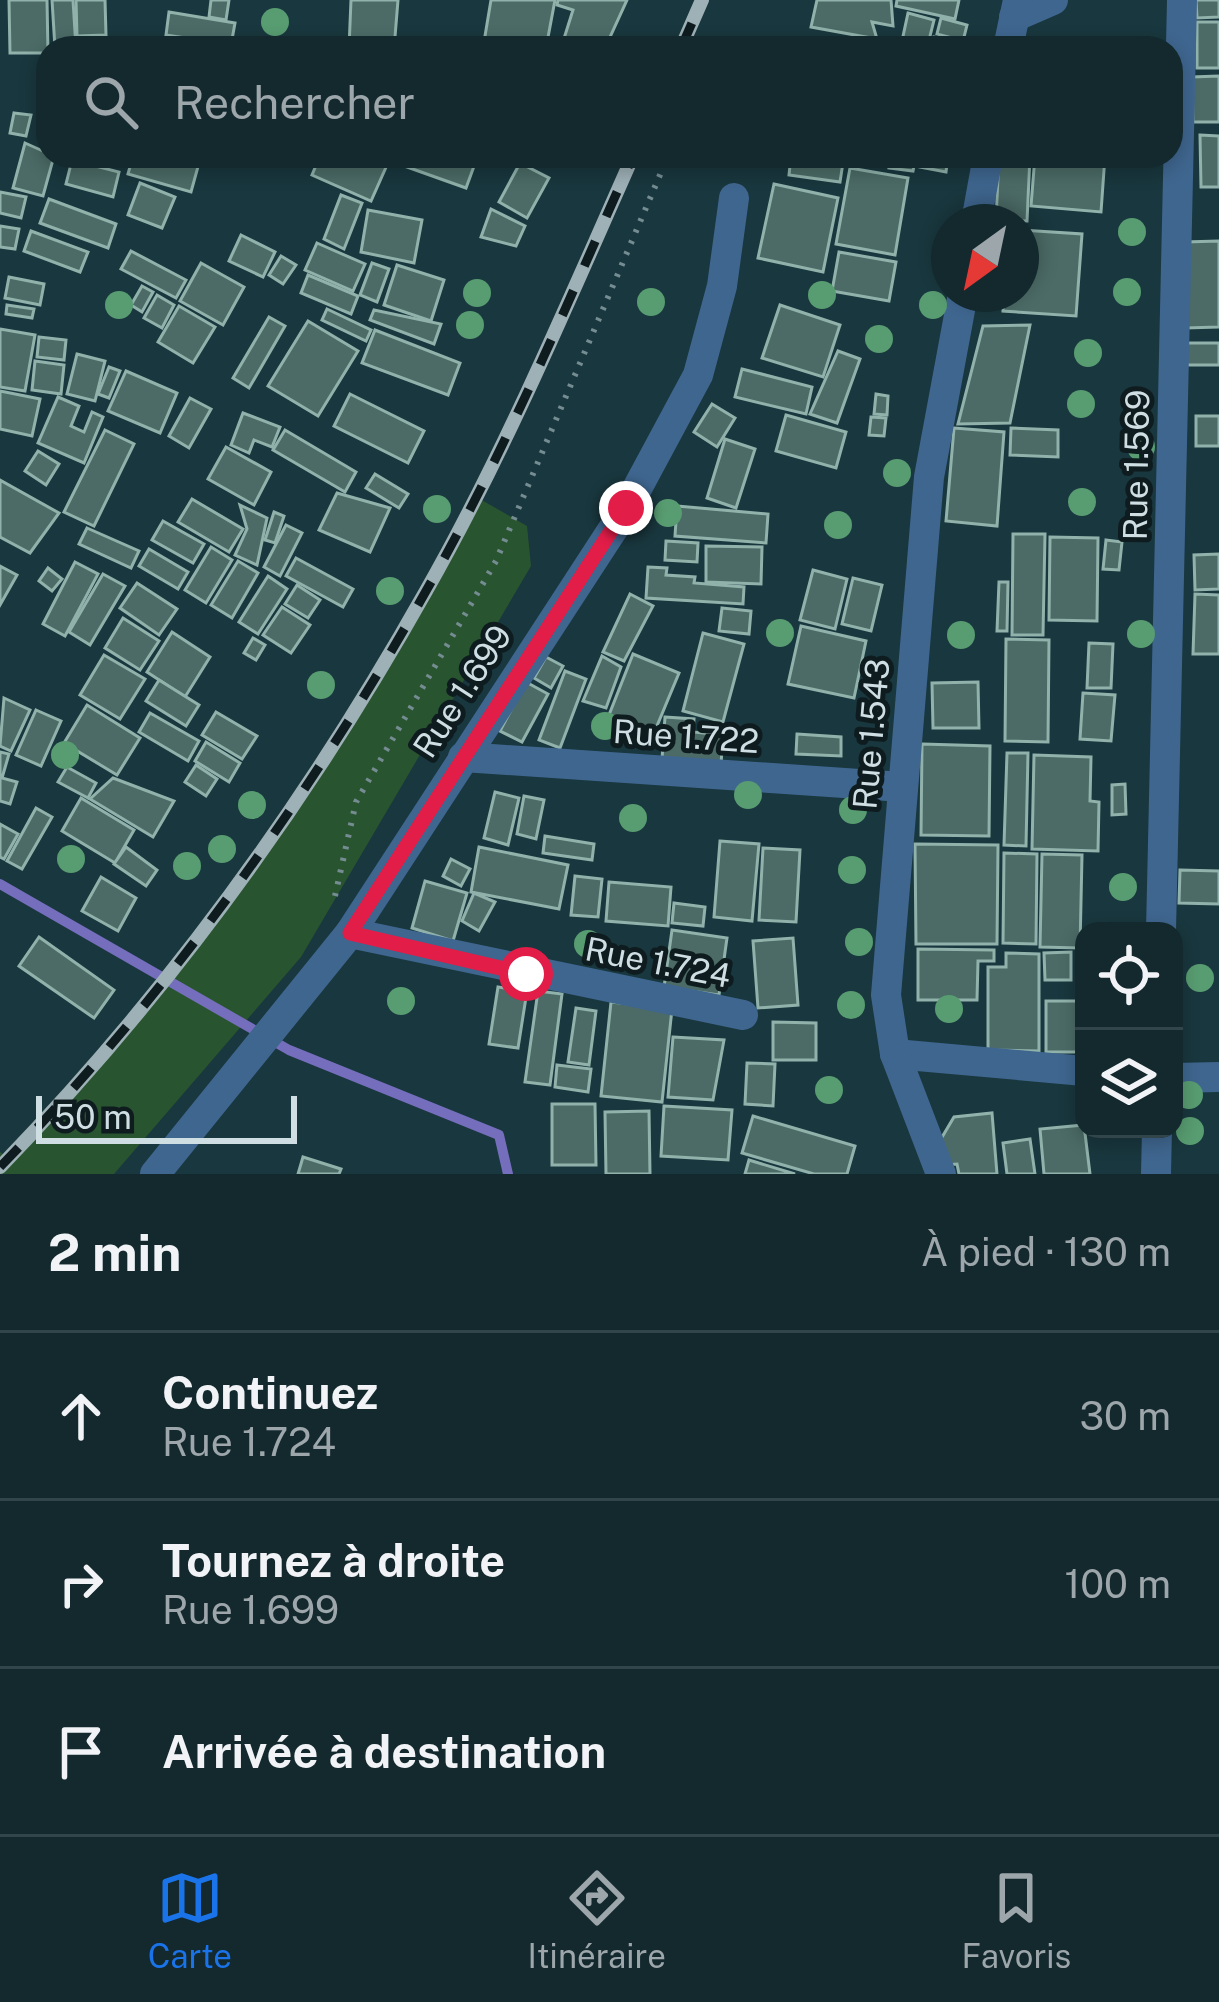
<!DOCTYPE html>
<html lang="fr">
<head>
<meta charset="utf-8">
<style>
  body { margin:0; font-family:"Public Sans",sans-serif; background:#1c3136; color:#f1f3f6 }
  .controls { position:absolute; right:36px; bottom:36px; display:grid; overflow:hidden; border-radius:24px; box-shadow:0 6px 18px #0003 }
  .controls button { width:108px; height:108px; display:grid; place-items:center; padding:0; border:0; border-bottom:3px solid #32454a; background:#13292e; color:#f1f3f6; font:60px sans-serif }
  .compass { position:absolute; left:931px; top:204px; width:108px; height:108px; border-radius:50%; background:#13292e; box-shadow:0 6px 18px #0003; rotate:213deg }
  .scale { position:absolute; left:36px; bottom:30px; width:261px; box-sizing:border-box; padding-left:12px; border:6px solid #cedee3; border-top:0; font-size:33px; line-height:42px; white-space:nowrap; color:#cedee3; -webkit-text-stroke:9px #0f1c1f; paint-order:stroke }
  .stop { position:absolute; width:36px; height:36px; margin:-27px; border:9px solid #e11d48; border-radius:50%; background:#fff }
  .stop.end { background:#e11d48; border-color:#fff; box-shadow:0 3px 12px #0008 }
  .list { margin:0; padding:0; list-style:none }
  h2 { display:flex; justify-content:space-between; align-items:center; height:156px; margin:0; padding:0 48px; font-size:51px }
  h2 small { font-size:39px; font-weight:400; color:#9da6aa }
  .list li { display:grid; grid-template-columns:78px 1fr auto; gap:36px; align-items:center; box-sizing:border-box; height:168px; padding:0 48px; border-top:3px solid #32454a }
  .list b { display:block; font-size:45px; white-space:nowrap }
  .list p { margin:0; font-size:39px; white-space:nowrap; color:#9da6aa }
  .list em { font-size:39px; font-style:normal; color:#9da6aa }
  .icon { flex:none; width:66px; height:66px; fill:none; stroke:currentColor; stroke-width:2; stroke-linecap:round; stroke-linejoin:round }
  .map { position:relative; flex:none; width:1219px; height:1174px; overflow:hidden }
  .search { position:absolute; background:#13292e; box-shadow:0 6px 18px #0003; left:36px; right:36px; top:36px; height:132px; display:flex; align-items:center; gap:30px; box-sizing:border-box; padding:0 42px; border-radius:36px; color:#9da6aa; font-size:45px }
  .sheet { height:660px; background:#13292e }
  nav { display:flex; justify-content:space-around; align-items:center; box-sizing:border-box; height:168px; border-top:3px solid #32454a; background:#13292e; font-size:33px; color:#9da6aa }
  nav a { display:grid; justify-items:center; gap:6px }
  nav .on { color:#1a73e8 }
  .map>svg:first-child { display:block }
</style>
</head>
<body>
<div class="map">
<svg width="1219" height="1174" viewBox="0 0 1219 1174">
  <rect width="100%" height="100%" fill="#19373e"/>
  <path fill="#295430" d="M473,495L527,526L531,566L301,957L114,1174H0V1152L9,1158C194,963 355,737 473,495Z"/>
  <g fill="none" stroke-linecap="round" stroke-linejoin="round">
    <path stroke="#756ebd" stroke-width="10" d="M0,884L289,1050L499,1135L508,1174"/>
  </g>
  <g fill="#4c6b66" stroke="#90b2ab" stroke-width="3">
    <path d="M9,0H47L48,53H10Z"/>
    <path d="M52,0H73L76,48H55Z"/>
    <path d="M76,0H105L106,35L77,36Z"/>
    <path d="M211,0H229L226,20L209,17Z"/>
    <path d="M351,0H398L395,37L442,48H349Z"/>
    <path d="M491,0H555L546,48H483Z"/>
    <path d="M558,0H627L605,48H561L573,10L557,5Z"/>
    <path d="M817,0H891L893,26L872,22L877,39L811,27Z"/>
    <path d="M897,0H959L955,19L896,6Z"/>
    <path d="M1196,0H1219V17L1197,18Z"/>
    <path d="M169,12L235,23L231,45L166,35Z"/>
    <path d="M908,13L934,20L927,48L902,41Z"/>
    <path d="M941,18L967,25L963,41L937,34Z"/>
    <rect x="1197" y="22" width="22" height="46"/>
    <path d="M934,37L964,44L963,48H932Z"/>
    <path d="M1219,76V122H1193L1192,77Z"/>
    <path d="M14,113L31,115L26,136L10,133Z"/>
    <path d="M1200,135L1219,136V187H1201Z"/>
    <path d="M25,143L54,156L43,196L13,188Z"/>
    <path d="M133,156H201L191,192L128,174Z"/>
    <path d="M320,156H391L371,201L312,175Z"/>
    <path d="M410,156H471L477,158L466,188L407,167Z"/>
    <path d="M791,156H844L840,182L789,175Z"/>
    <path d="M891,156H916L913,171L889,168Z"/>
    <path d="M922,156H948L946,172L920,167Z"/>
    <path d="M999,156H1030L1027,221L996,220Z"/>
    <path d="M1035,156H1105L1101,212L1031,206Z"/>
    <path d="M72,160L119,172L113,197L66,184Z"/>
    <path d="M520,163L549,178L527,218L499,202Z"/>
    <path d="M850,168L908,178L895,255L836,244Z"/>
    <path d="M140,183L175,197L162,228L128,215Z"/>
    <path d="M774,184L838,198L823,272L758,258Z"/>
    <path d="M0,192L26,197L21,218L0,213Z"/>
    <path d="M341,195L362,203L344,249L324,239Z"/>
    <path d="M49,199L116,224L108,248L40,223Z"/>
    <path d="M491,209L525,226L516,246L481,237Z"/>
    <path d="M368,210L422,220L414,263L361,252Z"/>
    <path d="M0,226L19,229L15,249L0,247Z"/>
    <path d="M1021,230L1082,234L1076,316L1003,311L1004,294H1021Z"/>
    <path d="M31,231L88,252L80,272L24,251Z"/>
    <path d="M241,235L275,252L263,277L229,261Z"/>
    <path d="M1219,241V327L1186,328L1185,242Z"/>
    <path d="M317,243L365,264L353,291L305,270Z"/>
    <path d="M131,251L186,280L176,298L121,269Z"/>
    <path d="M839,252L896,262L889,301L832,291Z"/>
    <path d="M281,256L296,265L283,284L269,275Z"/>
    <path d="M201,263L244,287L223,325L180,301Z"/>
    <path d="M372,263L389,269L377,302L360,295Z"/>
    <path d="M397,265L444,280L431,321L384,305Z"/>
    <path d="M308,275L358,296L351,314L301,293Z"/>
    <path d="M9,277L44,284L40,305L5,298Z"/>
    <path d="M142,286L153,292L142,312L131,305Z"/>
    <path d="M157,295L174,305L162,328L144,318Z"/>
    <path d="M7,305L34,309L32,318L6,314Z"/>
    <path d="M780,305L840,325L823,377L762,358Z"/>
    <path d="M179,306L215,327L193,363L158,342Z"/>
    <path d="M327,309L371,330L366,341L322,320Z"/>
    <path d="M374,310L441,324L434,344L370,320Z"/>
    <path d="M269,317L285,326L249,388L233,378Z"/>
    <path d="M308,321L358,351L318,416L268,386Z"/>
    <path d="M1030,325L1010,423L958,424L983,326Z"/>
    <path d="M0,329L35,335L25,391L0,387Z"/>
    <path d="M375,330L460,363L448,395L362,363Z"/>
    <path d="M39,337L66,340L64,360L37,357Z"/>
    <rect x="1186" y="343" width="33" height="22"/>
    <path d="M838,351L860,359L837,423L810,414Z"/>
    <path d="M77,354L105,361L95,401L67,394Z"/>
    <path d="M35,361L64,365L61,394L32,390Z"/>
    <path d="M109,367L120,371L109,398L98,394Z"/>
    <path d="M742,369L812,387L806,414L735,397Z"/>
    <path d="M126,371L177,393L160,433L108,411Z"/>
    <path d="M0,391L40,399L32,436L0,429Z"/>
    <path d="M350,394L424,431L408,463L334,426Z"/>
    <path d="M876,394L888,396L887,415L874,414Z"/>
    <path d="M58,397L79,406L71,426L84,432L92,412L103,417L84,463L38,443Z"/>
    <path d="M190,398L211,409L189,448L169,436Z"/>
    <path d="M712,404L735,418L717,447L694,432Z"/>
    <path d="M243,413L280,427L272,447L254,440L249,453L231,445Z"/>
    <path d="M786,415L846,432L836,468L776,451Z"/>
    <rect x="1196" y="416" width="23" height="30"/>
    <path d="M871,417L886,418L884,436L869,435Z"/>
    <path d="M954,428L1004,432L997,526L946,521Z"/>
    <path d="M1011,428L1058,430V457L1010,455Z"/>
    <path d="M105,430L134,444L94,526L64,512Z"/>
    <path d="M285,430L356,472L345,492L273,450Z"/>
    <path d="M725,439L755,449L736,508L707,498Z"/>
    <path d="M226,447L271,472L254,505L208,479Z"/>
    <path d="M38,451L59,464L46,485L25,471Z"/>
    <path d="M375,474L408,494L399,508L366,488Z"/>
    <path d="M0,480L59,513L30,553L0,537Z"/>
    <path d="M337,493L390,508L370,552L319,530Z"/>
    <path d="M192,499L243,529L229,552L178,522Z"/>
    <path d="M240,505L267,518L257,565L235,555L247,529Z"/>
    <path d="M677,506L768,514L766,543L675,536Z"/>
    <path d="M274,512L284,516L275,543L265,540Z"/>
    <path d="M163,521L204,544L193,563L152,540Z"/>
    <path d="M286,525L302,533L280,576L264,567Z"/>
    <path d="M87,528L139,551L131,568L79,544Z"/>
    <path d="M1013,534H1045L1043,635H1012Z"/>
    <path d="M1050,537L1098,538L1097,621L1049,620Z"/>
    <path d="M1106,540L1122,542L1119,570L1103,569Z"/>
    <path d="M666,541L698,543L697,562L665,560Z"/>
    <path d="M706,546L762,547L761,584L706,582Z"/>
    <path d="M211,547L232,560L206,603L185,590Z"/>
    <path d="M149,549L188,572L178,589L139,566Z"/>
    <path d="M1219,554V589L1195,590L1194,555Z"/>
    <path d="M296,558L353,589L343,607L286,576Z"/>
    <path d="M238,561L258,573L232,618L211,605Z"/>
    <path d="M75,562L98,574L65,636L43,624Z"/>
    <path d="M0,566L17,575L0,605Z"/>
    <path d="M648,567L667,568L666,575L695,577L694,583L744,587L743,604L646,598Z"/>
    <path d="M48,568L62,579L52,591L39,581Z"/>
    <path d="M813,570L847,579L835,629L800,620Z"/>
    <path d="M103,574L125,586L90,645L69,632Z"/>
    <path d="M268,576L287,589L258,634L239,622Z"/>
    <path d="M853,578L882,585L871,631L842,624Z"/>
    <path d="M999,582H1008L1007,631H997Z"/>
    <path d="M137,583L177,609L159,635L120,608Z"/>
    <path d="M297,585L320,600L308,618L285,604Z"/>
    <path d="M630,594L653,606L624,661L603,652Z"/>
    <path d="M1195,594L1219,595V654H1193Z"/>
    <path d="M282,607L310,625L291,653L263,635Z"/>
    <path d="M722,608L751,611L749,634L719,631Z"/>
    <path d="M123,618L159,641L140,670L105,648Z"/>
    <path d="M801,626L866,641L854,698L788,684Z"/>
    <path d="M172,632L210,657L185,697L147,672Z"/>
    <path d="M703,633L744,644L723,722L683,711Z"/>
    <path d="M253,638L265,645L256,660L244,653Z"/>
    <path d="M1006,639L1049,640L1048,742L1005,741Z"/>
    <path d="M1089,643L1113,644L1111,688H1087Z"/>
    <path d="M633,654L679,673L654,733L609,715Z"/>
    <path d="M104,655L145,679L120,719L80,695Z"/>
    <path d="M602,656L621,667L606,708L583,701Z"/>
    <path d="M546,657L563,666L551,688L534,678Z"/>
    <path d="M565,671L586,679L560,748L539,740Z"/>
    <path d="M159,680L199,705L186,726L146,701Z"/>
    <path d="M526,682L548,694L522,742L500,731Z"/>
    <path d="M978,682L979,728H933L932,683Z"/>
    <path d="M1083,693L1115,695L1111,741L1080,739Z"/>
    <path d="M4,698L30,710L11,751L0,746Z"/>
    <path d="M87,705L140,738L117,775L64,743Z"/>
    <path d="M36,710L61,721L41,766L16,755Z"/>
    <path d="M216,712L257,736L242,759L202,735Z"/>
    <path d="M150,713L199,741L188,761L139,732Z"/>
    <path d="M665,717L694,719L693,732L723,735L721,764L662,759Z"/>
    <path d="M797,734L841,737V756L796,754Z"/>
    <path d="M206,742L240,763L229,782L195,761Z"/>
    <path d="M922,744L990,746L989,836L921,835Z"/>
    <path d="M0,752L9,754L2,778L17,782L10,804L0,801Z"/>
    <path d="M1007,753H1028L1026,846L1004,845Z"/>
    <path d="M1034,755L1091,757L1090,801L1099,802L1098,851L1032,849Z"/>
    <path d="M196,765L217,779L206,796L185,782Z"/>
    <path d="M67,767L96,783L88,798L58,782Z"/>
    <path d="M113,778L174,801L153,837L90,799Z"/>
    <path d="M1125,784L1126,814L1112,815V785Z"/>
    <path d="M495,792L519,798L508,845L484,838Z"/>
    <path d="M524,796L544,800L536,839L517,834Z"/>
    <path d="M81,798L134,830L115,863L62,831Z"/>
    <path d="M36,808L52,817L22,869L7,861Z"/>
    <path d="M0,824L18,834L4,859L0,857Z"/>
    <path d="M545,836L594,844L592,860L543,853Z"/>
    <path d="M720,841L759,844L752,921L714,917Z"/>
    <path d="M915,844L998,845L997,944H916Z"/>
    <path d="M126,847L157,870L146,886L114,864Z"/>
    <path d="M479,847L568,865L559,909L471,892Z"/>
    <path d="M763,848L800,850L796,922L759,920Z"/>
    <path d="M1004,853L1037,854L1036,944L1003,943Z"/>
    <path d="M1042,854L1082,855L1080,948L1040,947Z"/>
    <path d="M451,859L470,869L461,886L443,876Z"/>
    <path d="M1180,870L1219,871V904L1179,903Z"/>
    <path d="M575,876L602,879L598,917L571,915Z"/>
    <path d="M101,877L136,898L118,931L82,911Z"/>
    <path d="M425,881L467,893L453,941L412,928Z"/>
    <path d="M609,882L671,887L668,926L606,921Z"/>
    <path d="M474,893L495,902L479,931L462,921Z"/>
    <path d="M674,903L705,907L703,926L672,923Z"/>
    <path d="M672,930L727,938L719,995L664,987Z"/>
    <path d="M39,937L114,990L94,1018L19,966Z"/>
    <path d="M793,938L798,1005L758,1008L753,941Z"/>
    <path d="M918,949L994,950V961H978L977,1000H918Z"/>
    <path d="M1071,952V980H1045L1044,953Z"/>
    <path d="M1006,953L1039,954V1051L988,1050V967H1006Z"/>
    <path d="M498,987L527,991L518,1048L489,1044Z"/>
    <path d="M538,991L562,994L550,1085L525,1082Z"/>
    <rect x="1046" y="1001" width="38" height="51"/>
    <path d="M611,1002L672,1009L662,1102L601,1096Z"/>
    <path d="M576,1008L596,1011L589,1065L568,1062Z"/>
    <path d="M773,1022L816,1023V1060H773Z"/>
    <path d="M673,1037L724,1040L713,1100L668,1097Z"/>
    <path d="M747,1063L775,1064L773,1106L745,1104Z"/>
    <path d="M557,1065L591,1069L588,1092L555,1087Z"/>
    <path d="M552,1104H595L596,1165H552Z"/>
    <path d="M664,1106L732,1110L728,1160L661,1156Z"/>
    <path d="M649,1111L650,1174H606L605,1112Z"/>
    <path d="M992,1113L997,1174H959L957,1164L944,1165L938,1144L954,1117Z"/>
    <path d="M753,1116L855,1146L847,1174H814L742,1153Z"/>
    <path d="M1084,1125L1090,1174H1044L1040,1129Z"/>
    <path d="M1030,1139L1035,1174H1007L1003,1143Z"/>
    <path d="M303,1157L341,1169L339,1174H298Z"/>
    <path d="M749,1160L795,1174H745Z"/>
  </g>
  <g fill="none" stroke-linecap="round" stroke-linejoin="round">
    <path stroke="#758c92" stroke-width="6" stroke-dasharray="3 9" stroke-linecap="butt" d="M335,896L356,802L496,561L668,156"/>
    <g stroke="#3f668f" stroke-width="30">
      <path d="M1014,17L1053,0"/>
      <path d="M1008,48L1018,0"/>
      <path d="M976,222L988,156"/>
      <path d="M463,757L903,787"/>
      <path d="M1161,931L1182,0"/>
      <path d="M350,933L743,1015"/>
      <path d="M895,1054L1084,1071"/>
      <path d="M1174,1078L1219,1077"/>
      <path d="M155,1174L350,933L626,509L698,375L722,286L734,198"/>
      <path d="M941,1174L895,1054L886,995L929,477L963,294"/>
      <path d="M1156,1174L1157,1129"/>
    </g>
    <g stroke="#9eb1b7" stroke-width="14">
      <g id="rail">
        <path d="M681,48L702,0"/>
        <path d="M0,1167C166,996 309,799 426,591C505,452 568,302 633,156"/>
      </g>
    </g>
    <use href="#rail" stroke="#0f1c1f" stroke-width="9" stroke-dasharray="27" stroke-linecap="butt"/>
  </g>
  <g fill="#589c71">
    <circle cx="275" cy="22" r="14"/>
    <circle cx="1132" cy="232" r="14"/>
    <circle cx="1127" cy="292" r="14"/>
    <circle cx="477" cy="293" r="14"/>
    <circle cx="822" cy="295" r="14"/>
    <circle cx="651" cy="302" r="14"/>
    <circle cx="119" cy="305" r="14"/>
    <circle cx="933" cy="305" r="14"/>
    <circle cx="470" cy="325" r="14"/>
    <circle cx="879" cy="339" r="14"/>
    <circle cx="1088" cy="353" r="14"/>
    <circle cx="1081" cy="404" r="14"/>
    <circle cx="1141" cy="447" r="14"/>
    <circle cx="897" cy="473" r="14"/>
    <circle cx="1082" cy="502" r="14"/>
    <circle cx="437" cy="509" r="14"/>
    <circle cx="668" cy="513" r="14"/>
    <circle cx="838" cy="525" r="14"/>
    <circle cx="390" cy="591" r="14"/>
    <circle cx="780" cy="633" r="14"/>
    <circle cx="1141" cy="634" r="14"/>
    <circle cx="961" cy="635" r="14"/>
    <circle cx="321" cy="685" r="14"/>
    <circle cx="605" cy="726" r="14"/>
    <circle cx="65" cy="755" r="14"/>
    <circle cx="748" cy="795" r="14"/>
    <circle cx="252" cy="805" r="14"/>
    <circle cx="853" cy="810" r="14"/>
    <circle cx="633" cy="818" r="14"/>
    <circle cx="222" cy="849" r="14"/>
    <circle cx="71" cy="859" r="14"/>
    <circle cx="187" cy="866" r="14"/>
    <circle cx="852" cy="870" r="14"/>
    <circle cx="1123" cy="887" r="14"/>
    <circle cx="859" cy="942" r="14"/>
    <circle cx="588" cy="944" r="14"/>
    <circle cx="1200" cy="978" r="14"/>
    <circle cx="401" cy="1001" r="14"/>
    <circle cx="851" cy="1005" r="14"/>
    <circle cx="949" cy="1009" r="14"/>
    <circle cx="829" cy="1090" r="14"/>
    <circle cx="1189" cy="1095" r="14"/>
    <circle cx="1190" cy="1131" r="14"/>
  </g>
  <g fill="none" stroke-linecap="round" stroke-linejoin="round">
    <path stroke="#e11d48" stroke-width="15" d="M526,974L350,933L626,508"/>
  </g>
  <g text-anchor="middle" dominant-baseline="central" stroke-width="10" stroke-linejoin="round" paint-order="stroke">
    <g font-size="33" fill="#cedee3" stroke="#0f1c1f">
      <text transform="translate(1136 465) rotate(-89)">Rue 1.569</text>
      <text transform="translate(462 691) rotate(-57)">Rue 1.699</text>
      <text transform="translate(871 734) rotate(-85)">Rue 1.543</text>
      <text transform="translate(686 736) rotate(4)">Rue 1.722</text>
      <text transform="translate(658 962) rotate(11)">Rue 1.724</text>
    </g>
  </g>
</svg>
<div class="controls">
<button><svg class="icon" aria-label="locate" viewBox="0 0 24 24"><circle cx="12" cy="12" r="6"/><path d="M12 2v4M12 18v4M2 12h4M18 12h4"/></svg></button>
<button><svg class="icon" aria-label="layers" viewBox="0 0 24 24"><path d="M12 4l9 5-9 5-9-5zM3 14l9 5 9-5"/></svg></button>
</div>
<svg class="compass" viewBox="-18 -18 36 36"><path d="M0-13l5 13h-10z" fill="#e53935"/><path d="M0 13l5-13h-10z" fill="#9da6aa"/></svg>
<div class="scale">50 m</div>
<div class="stop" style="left:526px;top:974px"></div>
<div class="stop end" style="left:626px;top:508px"></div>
<div class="search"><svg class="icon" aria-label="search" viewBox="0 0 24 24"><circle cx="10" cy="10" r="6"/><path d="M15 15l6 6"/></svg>Rechercher</div>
</div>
<section class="sheet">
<h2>2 min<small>À pied · 130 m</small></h2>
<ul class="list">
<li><svg class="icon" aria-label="ahead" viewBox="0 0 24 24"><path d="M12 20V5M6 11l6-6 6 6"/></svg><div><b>Continuez</b><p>Rue 1.724</p></div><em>30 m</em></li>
<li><svg class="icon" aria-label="right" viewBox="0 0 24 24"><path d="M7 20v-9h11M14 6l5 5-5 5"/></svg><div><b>Tournez à droite</b><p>Rue 1.699</p></div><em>100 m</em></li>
<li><svg class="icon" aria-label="arrive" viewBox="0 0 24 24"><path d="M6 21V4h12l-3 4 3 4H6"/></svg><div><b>Arrivée à destination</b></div></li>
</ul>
</section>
<nav>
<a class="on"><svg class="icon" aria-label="map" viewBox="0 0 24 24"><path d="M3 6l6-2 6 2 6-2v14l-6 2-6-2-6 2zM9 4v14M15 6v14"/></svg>Carte</a>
<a><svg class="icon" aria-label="directions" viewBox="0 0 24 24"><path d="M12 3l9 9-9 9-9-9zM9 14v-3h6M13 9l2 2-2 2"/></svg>Itinéraire</a>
<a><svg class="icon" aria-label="saved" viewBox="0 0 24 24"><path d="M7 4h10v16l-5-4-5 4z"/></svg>Favoris</a>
</nav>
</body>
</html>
